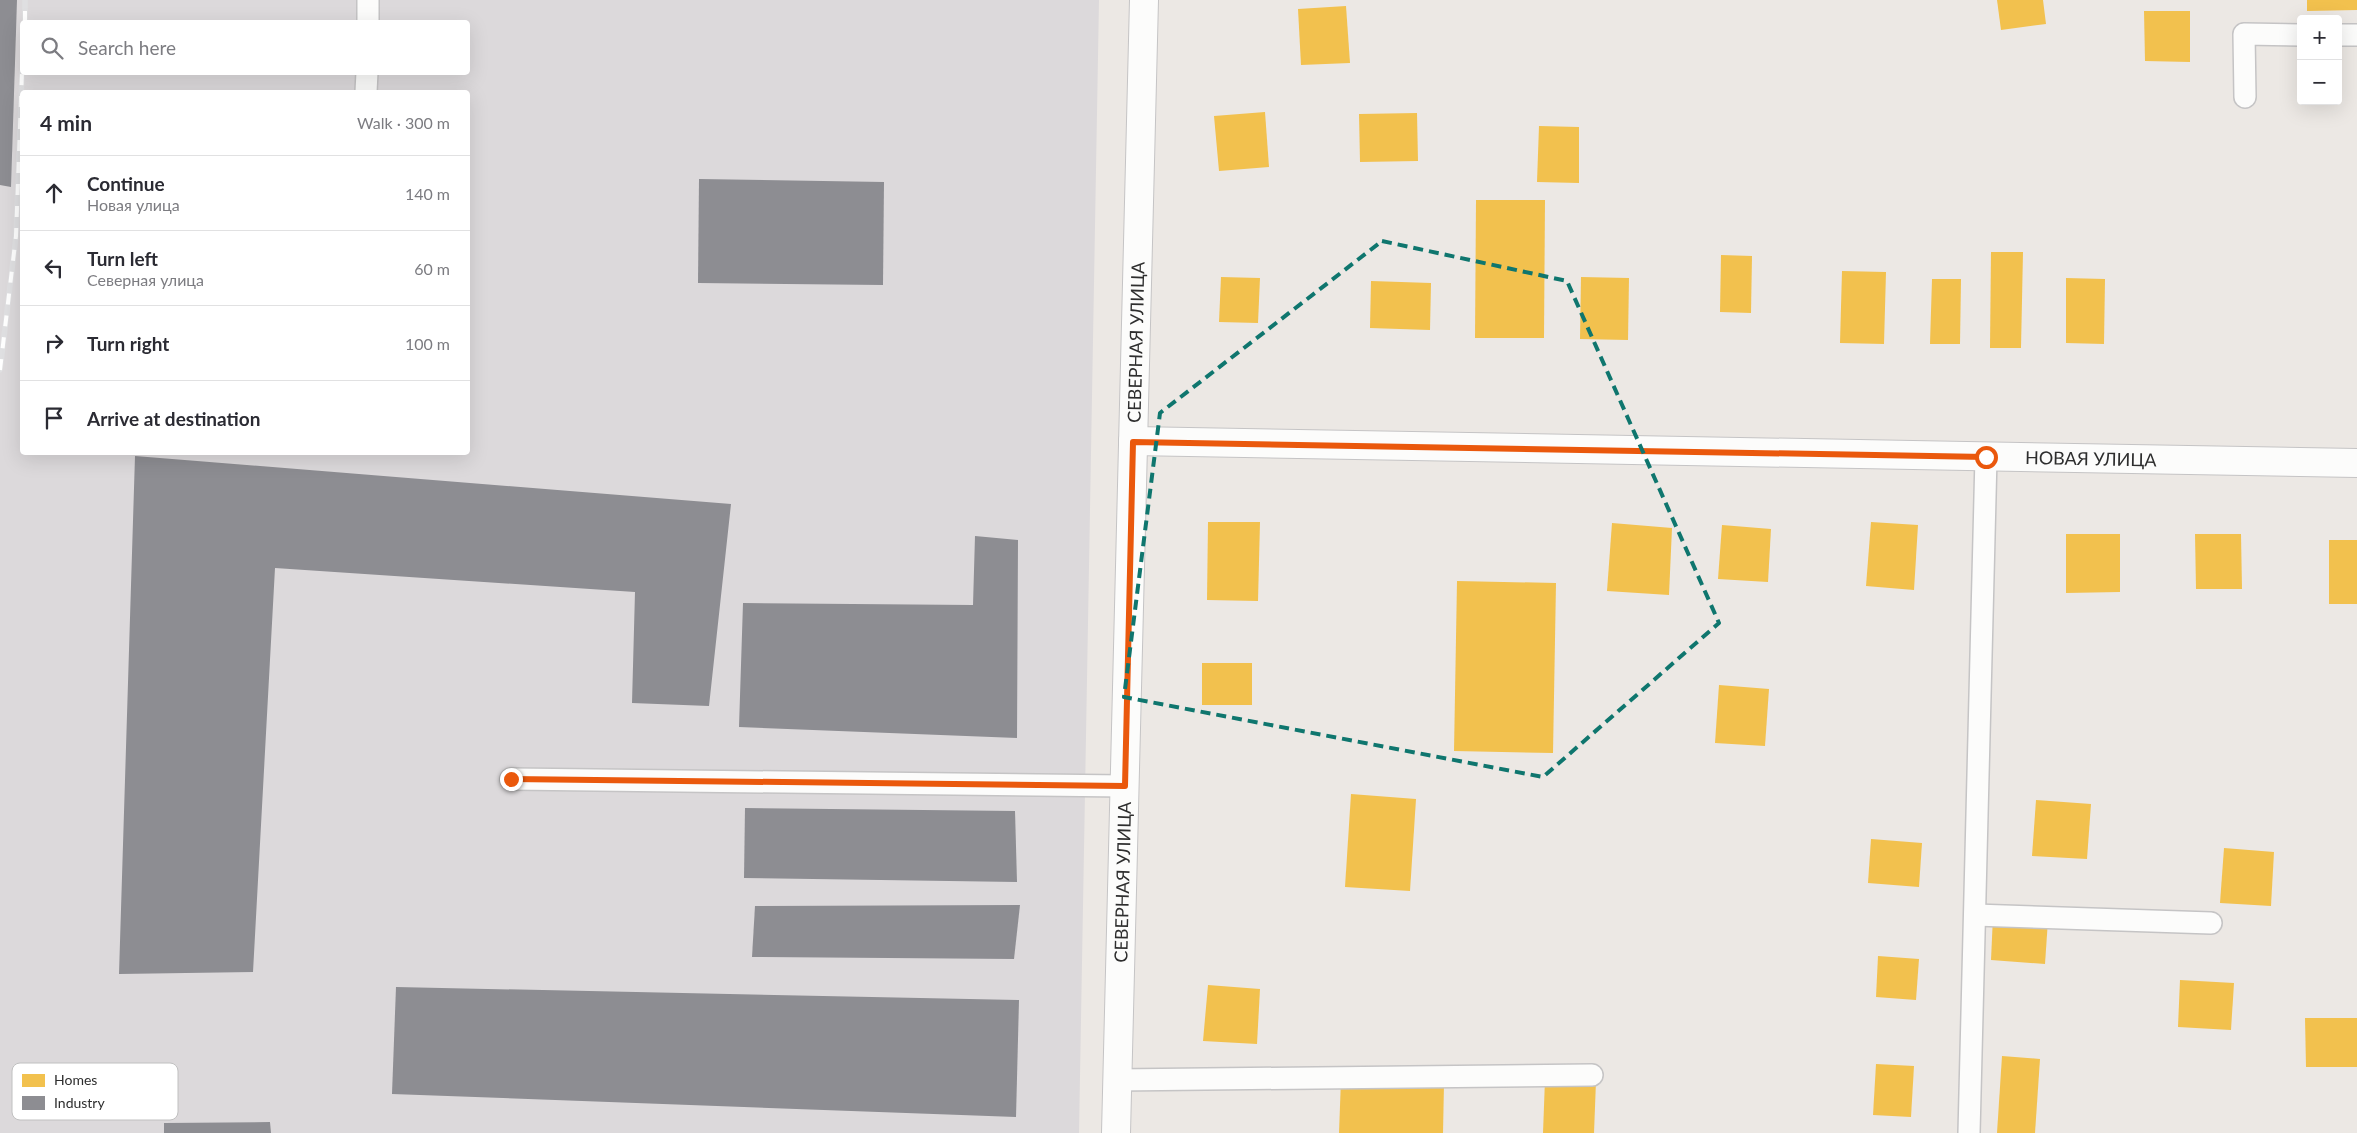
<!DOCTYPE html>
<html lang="en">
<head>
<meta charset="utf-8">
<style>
  body { margin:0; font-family:Lato,sans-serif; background:#f2f2f3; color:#2b2b33 }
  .controls { position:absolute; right:15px; top:15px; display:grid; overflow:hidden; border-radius:5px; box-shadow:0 5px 20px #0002 }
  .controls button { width:45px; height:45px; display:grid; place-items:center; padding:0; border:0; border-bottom:1px solid #e1e1e2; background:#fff; color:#2b2b33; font:25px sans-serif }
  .stop { position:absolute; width:15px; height:15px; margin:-11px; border:4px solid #ea580c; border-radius:50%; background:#fff }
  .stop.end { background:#ea580c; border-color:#fff; box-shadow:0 1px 5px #0008 }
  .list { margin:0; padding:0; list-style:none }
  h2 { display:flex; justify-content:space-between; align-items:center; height:65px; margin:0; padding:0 20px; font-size:21px }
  h2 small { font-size:16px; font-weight:400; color:#7c7c81 }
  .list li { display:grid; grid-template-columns:32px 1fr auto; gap:15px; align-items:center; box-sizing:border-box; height:75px; padding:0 20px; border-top:1px solid #e1e1e2 }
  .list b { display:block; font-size:19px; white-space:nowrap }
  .list p { margin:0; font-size:16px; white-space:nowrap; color:#7c7c81 }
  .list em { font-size:16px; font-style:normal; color:#7c7c81 }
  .icon { flex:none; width:28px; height:28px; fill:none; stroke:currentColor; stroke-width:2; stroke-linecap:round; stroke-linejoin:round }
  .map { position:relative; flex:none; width:2357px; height:1133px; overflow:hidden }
  .search { position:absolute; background:#fff; box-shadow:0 5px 20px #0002; left:20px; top:20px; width:450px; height:55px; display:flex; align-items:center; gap:12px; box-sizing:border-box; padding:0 18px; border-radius:5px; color:#7c7c81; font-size:19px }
  .panel { position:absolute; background:#fff; box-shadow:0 5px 20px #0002; left:20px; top:90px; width:450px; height:365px; border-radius:5px }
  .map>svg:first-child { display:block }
</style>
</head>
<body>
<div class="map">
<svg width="2357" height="1133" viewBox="0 0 2357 1133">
  <rect width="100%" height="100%" fill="#ece8e4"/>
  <path fill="#dcd9db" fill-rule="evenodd" d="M0,0H1099L1079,1133H0ZM22,22H468V72H22ZM22,92H468V452H22Z"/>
  <g fill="#f2c14e">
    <path d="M1997,0H2043L2046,24L2001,30Z"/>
    <path d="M2307,0H2357V10L2307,11Z"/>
    <path d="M1346,6L1350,63L1301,65L1298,9Z"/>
    <path d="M2144,11H2190V62L2145,61Z"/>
    <path d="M1265,112L1269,167L1219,171L1214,116Z"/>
    <path d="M1417,113L1418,161L1360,162L1359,114Z"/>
    <path d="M1539,126L1579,127V183L1537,182Z"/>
    <path d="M1476,200H1545L1544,338H1475Z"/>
    <path d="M1991,252H2023L2021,348H1990Z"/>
    <path d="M1721,255L1752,256L1751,313L1720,312Z"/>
    <path d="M1842,271L1886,272L1884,344L1840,343Z"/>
    <path d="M1221,277L1260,278L1258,323L1219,322Z"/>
    <path d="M1581,277L1629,278L1628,340L1580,339Z"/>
    <path d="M2066,278L2105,279L2104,344L2066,343Z"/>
    <path d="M1932,279H1961L1960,344H1930Z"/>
    <path d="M1371,281L1431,283L1430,330L1370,328Z"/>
    <path d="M1208,522H1260L1258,601L1207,600Z"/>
    <path d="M1871,522L1918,525L1914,590L1866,586Z"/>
    <path d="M1612,523L1672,528L1669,595L1607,591Z"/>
    <path d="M1722,525L1771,529L1768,582L1718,579Z"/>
    <path d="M2066,534H2120V592L2066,593Z"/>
    <path d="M2195,534H2241L2242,589H2196Z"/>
    <rect x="2329" y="540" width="28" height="64"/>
    <path d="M1457,581L1556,583L1553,753L1454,751Z"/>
    <rect x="1202" y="663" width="50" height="42"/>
    <path d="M1719,685L1769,689L1765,746L1715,743Z"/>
    <path d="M1351,794L1416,799L1410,891L1345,887Z"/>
    <path d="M2036,800L2091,804L2087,859L2032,856Z"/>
    <path d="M1871,839L1922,843L1919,887L1868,883Z"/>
    <path d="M2224,848L2274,852L2271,906L2220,903Z"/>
    <path d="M1993,916L2048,920L2045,964L1991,960Z"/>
    <path d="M1878,956L1919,959L1916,1000L1876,997Z"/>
    <path d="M2180,980L2234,983L2231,1030L2178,1027Z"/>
    <path d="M1208,985L1260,989L1257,1044L1203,1041Z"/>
    <path d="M2305,1018H2357V1067H2306Z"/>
    <path d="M2002,1056L2040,1059L2035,1133H1997Z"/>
    <path d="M1876,1064L1914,1066L1911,1117L1873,1115Z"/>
    <path d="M1341,1079L1444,1084L1443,1133H1339Z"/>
    <path d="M1545,1079L1596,1081L1594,1133H1543Z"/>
  </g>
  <g fill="#8d8d92">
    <path d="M0,0H17L11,187L0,185Z"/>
    <path d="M699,179L884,182L883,285L698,283Z"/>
    <path d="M135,456L731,504L709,706L632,703L635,592L275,568L253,972L119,974Z"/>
    <path d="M975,536L1018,540L1017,738L739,727L743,603L973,605Z"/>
    <path d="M745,808L1015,811L1017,882L744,878Z"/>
    <path d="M1020,905L1014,959L752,957L755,906Z"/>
    <path d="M396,987L1019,1000L1016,1117L392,1094Z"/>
    <path d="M270,1122L271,1133H164V1123Z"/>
  </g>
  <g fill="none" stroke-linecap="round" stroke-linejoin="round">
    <g stroke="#c5c4c5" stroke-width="24">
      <g id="service">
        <path d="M368,22V0"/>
        <path d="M2338,35H2357"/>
        <path d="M366,92L367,72"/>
        <path d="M2245,97L2244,34L2301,35"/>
        <path d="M511,779L1125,786"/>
        <path d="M1975,915L2211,923"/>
        <path d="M1117,1080L1592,1075"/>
        <path d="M1969,1133L1986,457"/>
      </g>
    </g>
    <g stroke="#c5c4c5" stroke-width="30">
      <g id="minor">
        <path id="s1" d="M1133,441L2357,463"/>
      </g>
    </g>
    <g stroke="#c5c4c5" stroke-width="30">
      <g id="tertiary">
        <path id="s2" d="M1116,1133L1144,0"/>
      </g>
    </g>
    <use href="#service" stroke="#fcfcfb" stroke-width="21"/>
    <use href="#minor" stroke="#fcfcfb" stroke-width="28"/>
    <use href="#tertiary" stroke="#fcfcfb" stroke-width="28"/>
    <g stroke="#dfdfe1" stroke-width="5.5">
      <g id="rail">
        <path d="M25,22V0"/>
        <path d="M0,370L16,236L22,72"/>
      </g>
    </g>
    <use href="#rail" stroke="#fff" stroke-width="4" stroke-dasharray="11" stroke-linecap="butt"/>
  </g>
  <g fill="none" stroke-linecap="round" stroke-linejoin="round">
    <path stroke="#ea580c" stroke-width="6" d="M511,779L1125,786L1133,442L1986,457"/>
  </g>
  <path fill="none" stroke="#0f766e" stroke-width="4" stroke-dasharray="10 6" stroke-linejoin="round" d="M1382,241L1567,281L1719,623L1543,777L1124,697L1160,413Z"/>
  <g text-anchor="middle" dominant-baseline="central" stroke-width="5" stroke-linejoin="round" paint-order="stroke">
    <g font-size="18" fill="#2e2e2e" stroke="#fff">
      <text stroke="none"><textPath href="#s2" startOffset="791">СЕВЕРНАЯ УЛИЦА</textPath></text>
      <text stroke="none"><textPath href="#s1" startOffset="958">НОВАЯ УЛИЦА</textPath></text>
      <text stroke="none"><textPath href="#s2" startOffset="251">СЕВЕРНАЯ УЛИЦА</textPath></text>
    </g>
  </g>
  <rect x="12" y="1063" width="166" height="57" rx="8" fill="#fff" stroke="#c0c0c0" stroke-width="1"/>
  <rect x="22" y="1074" width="23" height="13" fill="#f2c14e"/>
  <rect x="22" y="1096" width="23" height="14" fill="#8d8d92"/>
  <g font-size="14" fill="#2e2e2e">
    <text x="54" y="1085">Homes</text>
    <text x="54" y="1108">Industry</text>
  </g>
</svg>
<div class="controls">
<button>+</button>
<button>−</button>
</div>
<div class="stop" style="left:1986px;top:457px"></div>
<div class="stop end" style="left:511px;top:779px"></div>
<div class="search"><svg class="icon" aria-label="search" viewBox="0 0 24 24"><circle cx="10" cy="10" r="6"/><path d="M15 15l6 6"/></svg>Search here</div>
<section class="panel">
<h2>4 min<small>Walk · 300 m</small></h2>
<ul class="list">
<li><svg class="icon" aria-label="ahead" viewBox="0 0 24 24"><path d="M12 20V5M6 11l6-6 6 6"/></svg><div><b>Continue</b><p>Новая улица</p></div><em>140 m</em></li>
<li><svg class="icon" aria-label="left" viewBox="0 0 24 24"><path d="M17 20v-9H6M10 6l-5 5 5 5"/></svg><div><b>Turn left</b><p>Северная улица</p></div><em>60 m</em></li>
<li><svg class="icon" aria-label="right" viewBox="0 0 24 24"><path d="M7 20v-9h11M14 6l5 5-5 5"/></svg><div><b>Turn right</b></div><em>100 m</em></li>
<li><svg class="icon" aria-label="arrive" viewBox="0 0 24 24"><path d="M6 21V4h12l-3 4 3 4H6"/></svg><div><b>Arrive at destination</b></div></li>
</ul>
</section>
</div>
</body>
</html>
